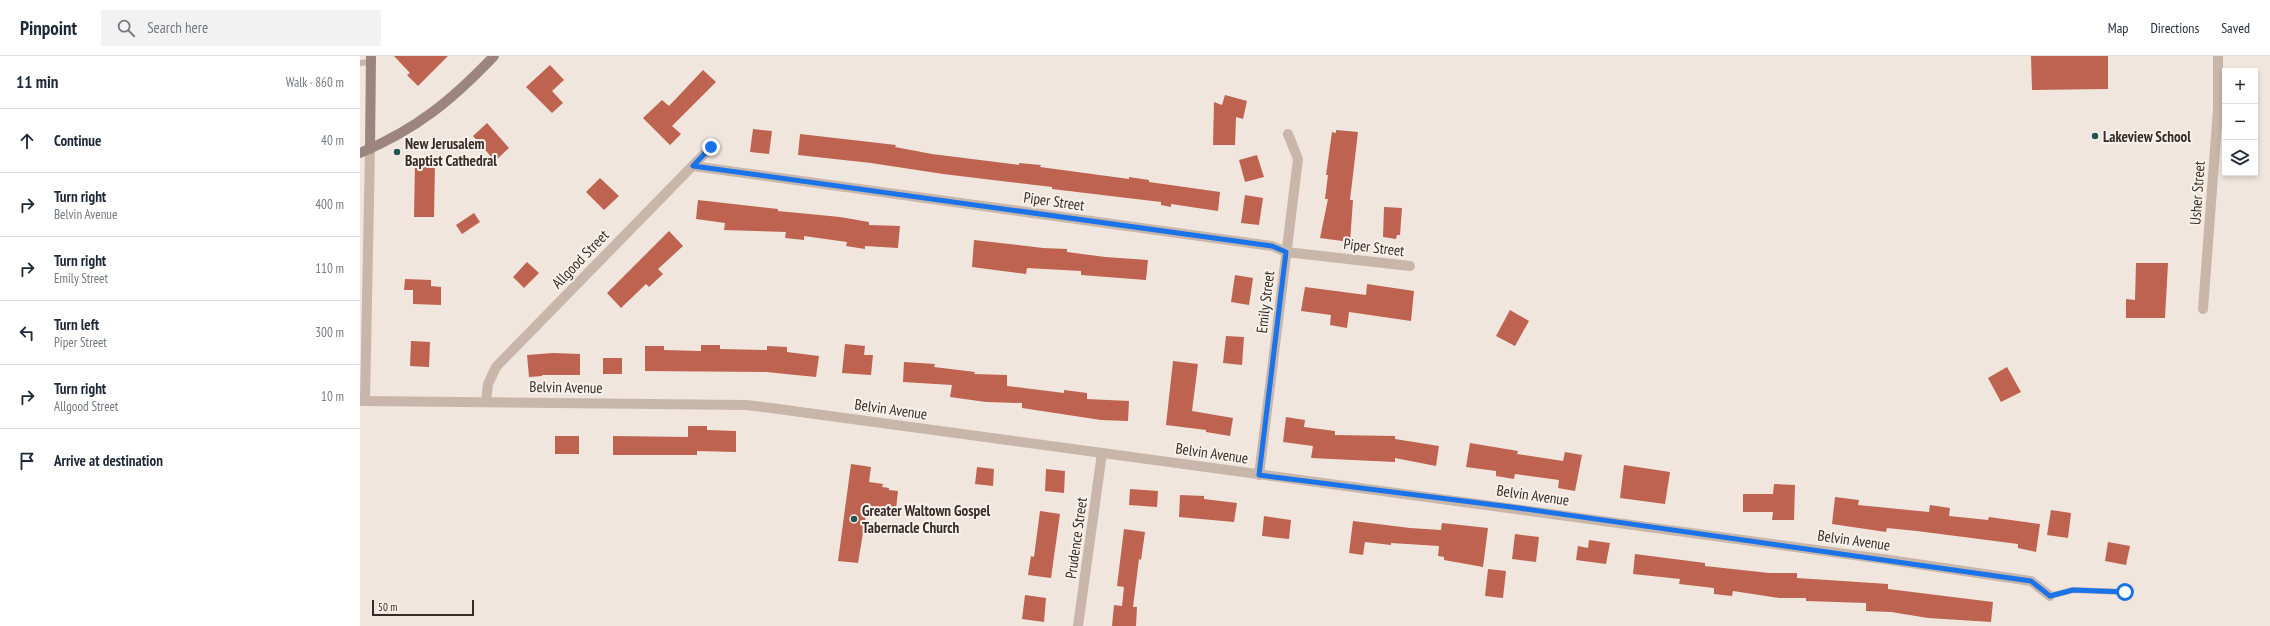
<!DOCTYPE html>
<html lang="en">
<head>
<meta charset="utf-8">
<style>
  body { margin:0; font-family:"PT Sans Narrow",sans-serif; background:#f2f2f3; color:#1f2937 }
  .controls { position:absolute; right:12px; top:12px; display:grid; overflow:hidden; border-radius:0px; box-shadow:0 2px 6px #0003 }
  .controls button { width:36px; height:36px; display:grid; place-items:center; padding:0; border:0; border-bottom:1px solid #e0e1e3; background:#fff; color:#1f2937; font:20px sans-serif }
  .scale { position:absolute; left:12px; bottom:10px; width:102px; box-sizing:border-box; padding-left:4px; border:2px solid #362c29; border-top:0; font-size:11px; line-height:14px; white-space:nowrap; color:#362c29; -webkit-text-stroke:3px #f8f1ea; paint-order:stroke }
  .stop { position:absolute; width:12px; height:12px; margin:-9px; border:3px solid #1a73e8; border-radius:50%; background:#fff }
  .stop.end { background:#1a73e8; border-color:#fff; box-shadow:0 1px 4px #0008 }
  .list { margin:0; padding:0; list-style:none }
  h2 { display:flex; justify-content:space-between; align-items:center; height:52px; margin:0; padding:0 16px; font-size:17px }
  h2 small { font-size:13px; font-weight:400; color:#747a83 }
  .list li { display:grid; grid-template-columns:26px 1fr auto; gap:12px; align-items:center; box-sizing:border-box; height:64px; padding:0 16px; border-top:1px solid #e0e1e3 }
  .list b { display:block; font-size:15px; white-space:nowrap }
  .list p { margin:0; font-size:13px; white-space:nowrap; color:#747a83 }
  .list em { font-size:13px; font-style:normal; color:#747a83 }
  .icon { flex:none; width:22px; height:22px; fill:none; stroke:currentColor; stroke-width:2; stroke-linecap:round; stroke-linejoin:round }
  .map { position:relative; flex:none; width:1910px; height:570px; overflow:hidden }
  header { display:flex; align-items:center; gap:24px; box-sizing:border-box; height:56px; padding:0 20px; background:#fff; border-bottom:1px solid #e0e1e3 }
  header strong { font-size:19px }
  nav { display:flex; gap:22px; margin-inline-start:auto; font-size:14px }
  .search { width:280px; height:36px; background:#f2f2f3; display:flex; align-items:center; gap:10px; box-sizing:border-box; padding:0 14px; border-radius:0px; color:#747a83; font-size:15px }
  main { display:flex }
  aside { flex:1; background:#fff }
  .map>svg:first-child { display:block }
</style>
</head>
<body>
<header>
<strong>Pinpoint</strong>
<div class="search"><svg class="icon" aria-label="search" viewBox="0 0 24 24"><circle cx="10" cy="10" r="6"/><path d="M15 15l6 6"/></svg>Search here</div>
<nav><a>Map</a><a>Directions</a><a>Saved</a></nav>
</header>
<main>
<aside>
<h2>11 min<small>Walk · 860 m</small></h2>
<ul class="list">
<li><svg class="icon" aria-label="ahead" viewBox="0 0 24 24"><path d="M12 20V5M6 11l6-6 6 6"/></svg><div><b>Continue</b></div><em>40 m</em></li>
<li><svg class="icon" aria-label="right" viewBox="0 0 24 24"><path d="M7 20v-9h11M14 6l5 5-5 5"/></svg><div><b>Turn right</b><p>Belvin Avenue</p></div><em>400 m</em></li>
<li><svg class="icon" aria-label="right" viewBox="0 0 24 24"><path d="M7 20v-9h11M14 6l5 5-5 5"/></svg><div><b>Turn right</b><p>Emily Street</p></div><em>110 m</em></li>
<li><svg class="icon" aria-label="left" viewBox="0 0 24 24"><path d="M17 20v-9H6M10 6l-5 5 5 5"/></svg><div><b>Turn left</b><p>Piper Street</p></div><em>300 m</em></li>
<li><svg class="icon" aria-label="right" viewBox="0 0 24 24"><path d="M7 20v-9h11M14 6l5 5-5 5"/></svg><div><b>Turn right</b><p>Allgood Street</p></div><em>10 m</em></li>
<li><svg class="icon" aria-label="arrive" viewBox="0 0 24 24"><path d="M6 21V4h12l-3 4 3 4H6"/></svg><div><b>Arrive at destination</b></div></li>
</ul>
</aside>
<div class="map">
<svg width="1910" height="570" viewBox="0 0 1910 570">
  <rect width="100%" height="100%" fill="#f0e6de"/>
  <g fill="#bd634f">
    <path d="M34,0H88L58,30L47,19L50,17Z"/>
    <path d="M1671,0H1748V33L1672,34Z"/>
    <path d="M190,9L204,24L192,35L203,47L192,57L166,31Z"/>
    <path d="M343,14L356,26L312,70L321,78L310,89L283,62L302,44L309,50Z"/>
    <path d="M865,39L887,45L883,63L876,61L875,89H853L854,46L862,49Z"/>
    <path d="M127,67L149,92L135,105L113,80Z"/>
    <path d="M393,73L412,75L409,98L390,96Z"/>
    <path d="M976,74L998,76L990,144H993L990,186L960,182L968,143H965L968,119H966L972,76L976,77Z"/>
    <path d="M440,78L536,89L535,91L572,98L659,109V107L681,109L680,111L769,123V121L789,124V126L860,136L858,155L811,148V151L801,149V146L692,133V131L583,118L511,107L438,99Z"/>
    <path d="M897,99L904,121L885,126L879,104Z"/>
    <path d="M55,108H75L74,161H54Z"/>
    <path d="M240,122L259,140L244,154L226,136Z"/>
    <path d="M885,139L903,142L899,169L881,167Z"/>
    <path d="M338,144L418,153V155L480,161L509,166V169L540,170L538,192L505,190V193L486,190L487,186L444,180V184L425,182L426,176L364,174L365,167L336,163Z"/>
    <path d="M1024,151L1042,152L1040,179H1037L1036,183L1023,181Z"/>
    <path d="M114,157L120,166L102,178L96,169Z"/>
    <path d="M309,175L323,190L298,213L303,218L289,231L286,228L261,252L247,237Z"/>
    <path d="M614,184L683,192L707,193V196L745,201L788,204L786,224L721,219V215L667,212L666,218L612,211Z"/>
    <path d="M167,206L179,217L164,232L153,221Z"/>
    <path d="M1776,207H1808L1805,262H1766V243L1775,244Z"/>
    <path d="M875,219L893,222L889,249L871,246Z"/>
    <path d="M45,223L71,224V230L81,231V249L53,248V234H44Z"/>
    <path d="M1007,228L1054,235L1051,265L989,256L987,272L970,269L971,259L941,255L945,231L1006,239Z"/>
    <path d="M1150,254L1169,265L1155,290L1136,280Z"/>
    <path d="M866,280L884,281L882,309L863,307Z"/>
    <path d="M51,285L70,286L69,311L50,310Z"/>
    <path d="M485,288L505,290L504,299H513L511,319L482,317Z"/>
    <path d="M341,289H360V293L407,294V290L427,291V296L459,300L456,321L406,316L285,315V290H304V294L341,295Z"/>
    <path d="M193,297L220,298V319H182V320L169,321L167,299Z"/>
    <rect x="243" y="302" width="19" height="16"/>
    <path d="M813,305L838,308L832,355L873,362L870,380L846,376V374L806,369Z"/>
    <path d="M544,306L575,308L574,311L615,316L614,318L647,319V330L704,337V334L727,337V343L769,345L768,365L741,364L662,352V347L626,346L590,341L592,329L543,326Z"/>
    <path d="M1647,311L1661,336L1641,346L1628,322Z"/>
    <path d="M926,361L945,364L944,371L975,375V379L1035,380V383L1079,390L1076,410L1035,402V406L951,402L953,390L923,386Z"/>
    <path d="M328,370H347V374L376,375V396L337,395V399H253V380L328,381Z"/>
    <rect x="195" y="380" width="24" height="18"/>
    <path d="M1110,387L1158,395L1157,398L1203,405L1205,396L1222,399L1215,435L1198,432L1199,424L1155,418L1154,423L1136,420V415L1106,411Z"/>
    <path d="M491,408L511,411L509,426L523,428L522,431L529,432V434L538,435L536,453L526,452V455L507,453L498,507L478,505Z"/>
    <path d="M1264,409L1310,416L1305,448L1260,442Z"/>
    <path d="M617,411L634,413L633,430L615,428Z"/>
    <path d="M686,413L705,415L704,437L685,435Z"/>
    <path d="M1414,428L1435,429L1434,464H1412L1413,456H1383V438H1413Z"/>
    <path d="M770,433L798,435L797,451L769,449Z"/>
    <path d="M820,439L844,440V443L877,447L874,466L819,461Z"/>
    <path d="M1475,441L1499,444L1498,449L1569,456L1570,449L1590,452L1589,460L1628,464L1629,461L1680,468L1676,496L1658,492V488L1557,475L1527,472L1526,476L1472,468Z"/>
    <path d="M1691,454L1711,457L1708,482L1687,479Z"/>
    <path d="M680,455L700,458L691,522L668,519L671,500L674,501Z"/>
    <path d="M904,460L931,464L929,483L902,480Z"/>
    <path d="M993,465L1050,472L1081,474L1082,467L1128,472L1123,511L1084,504V501L1078,500L1079,490L1031,487V489L1005,486L1003,499L989,497Z"/>
    <path d="M764,473L785,476L781,504L779,503L773,551H777L776,570H752L754,549L762,550L764,531L757,530Z"/>
    <path d="M1155,478L1179,481L1176,506L1152,503Z"/>
    <path d="M1229,484L1250,487L1246,508L1216,504L1218,490L1228,492Z"/>
    <path d="M1748,486L1770,490L1766,509L1745,505Z"/>
    <path d="M1275,498L1345,507V510L1409,517H1437V522L1528,528V533L1633,546L1631,566L1568,562L1531,556L1506,555V547L1446,545V542H1419L1373,535L1372,540L1354,538V532L1319,528L1320,523L1273,518Z"/>
    <path d="M1128,513L1146,515L1143,542L1125,540Z"/>
    <path d="M665,539L686,542L684,566L662,563Z"/>
  </g>
  <g fill="none" stroke-linecap="round" stroke-linejoin="round">
    <g stroke="#c8b6aa" stroke-width="6">
      <path d="M0,7L11,6"/>
      <path d="M1690,540L1713,534L1765,536"/>
    </g>
    <g stroke="#c8b6aa" stroke-width="10">
      <path d="M333,110L912,190L926,196L1050,210"/>
      <path d="M1843,253L1858,54V0"/>
      <path d="M0,345L386,349L411,352L1530,504L1671,525L1690,540"/>
      <path d="M5,345L10,93"/>
      <path d="M126,346L128,328L136,311L351,91"/>
      <path d="M899,419L938,103L928,78"/>
      <path d="M718,570L742,397"/>
    </g>
    <g stroke="#9b857c" stroke-width="10">
      <path d="M10,93L11,0"/>
      <path d="M0,97C57,73 92,44 134,0"/>
    </g>
  </g>
  <g fill="none" stroke-linecap="round" stroke-linejoin="round">
    <path stroke="#1a73e8" stroke-width="5" d="M351,91L333,110L912,190L926,196L899,419L1151,451L1671,525L1690,540L1713,534L1765,536"/>
  </g>
  <g fill="#225454" stroke="#f8f1ea" stroke-width="1.5">
    <circle cx="1735" cy="80" r="4"/>
    <circle cx="37" cy="96" r="4"/>
    <circle cx="494" cy="463" r="4"/>
  </g>
  <g text-anchor="middle" dominant-baseline="central" stroke-width="4" stroke-linejoin="round" paint-order="stroke">
    <g font-size="15" font-weight="bold" fill="#362c29" stroke="#f8f1ea" text-anchor="start">
      <text x="1743" y="80">Lakeview School</text>
      <text x="45" y="87">New Jerusalem<tspan x="45" dy="17">Baptist Cathedral</tspan></text>
      <text x="502" y="454">Greater Waltown Gospel<tspan x="502" dy="17">Tabernacle Church</tspan></text>
    </g>
    <g font-size="15" fill="#362c29" stroke="#f8f1ea">
      <text transform="translate(1837 137) rotate(-86)">Usher Street</text>
      <text transform="translate(694 145) rotate(8)">Piper Street</text>
      <text transform="translate(1014 191) rotate(7)">Piper Street</text>
      <text transform="translate(220 203) rotate(-46)">Allgood Street</text>
      <text transform="translate(905 246) rotate(-83)">Emily Street</text>
      <text transform="translate(206 331) rotate(1)">Belvin Avenue</text>
      <text transform="translate(531 353) rotate(8)">Belvin Avenue</text>
      <text transform="translate(852 397) rotate(8)">Belvin Avenue</text>
      <text transform="translate(1173 439) rotate(8)">Belvin Avenue</text>
      <text transform="translate(716 482) rotate(-82)">Prudence Street</text>
      <text transform="translate(1494 484) rotate(8)">Belvin Avenue</text>
    </g>
  </g>
</svg>
<div class="controls">
<button>+</button>
<button>−</button>
<button><svg class="icon" aria-label="layers" viewBox="0 0 24 24"><path d="M12 4l9 5-9 5-9-5zM3 14l9 5 9-5"/></svg></button>
</div>
<div class="scale">50 m</div>
<div class="stop" style="left:1765px;top:536px"></div>
<div class="stop end" style="left:351px;top:91px"></div>
</div>
</main>
</body>
</html>
